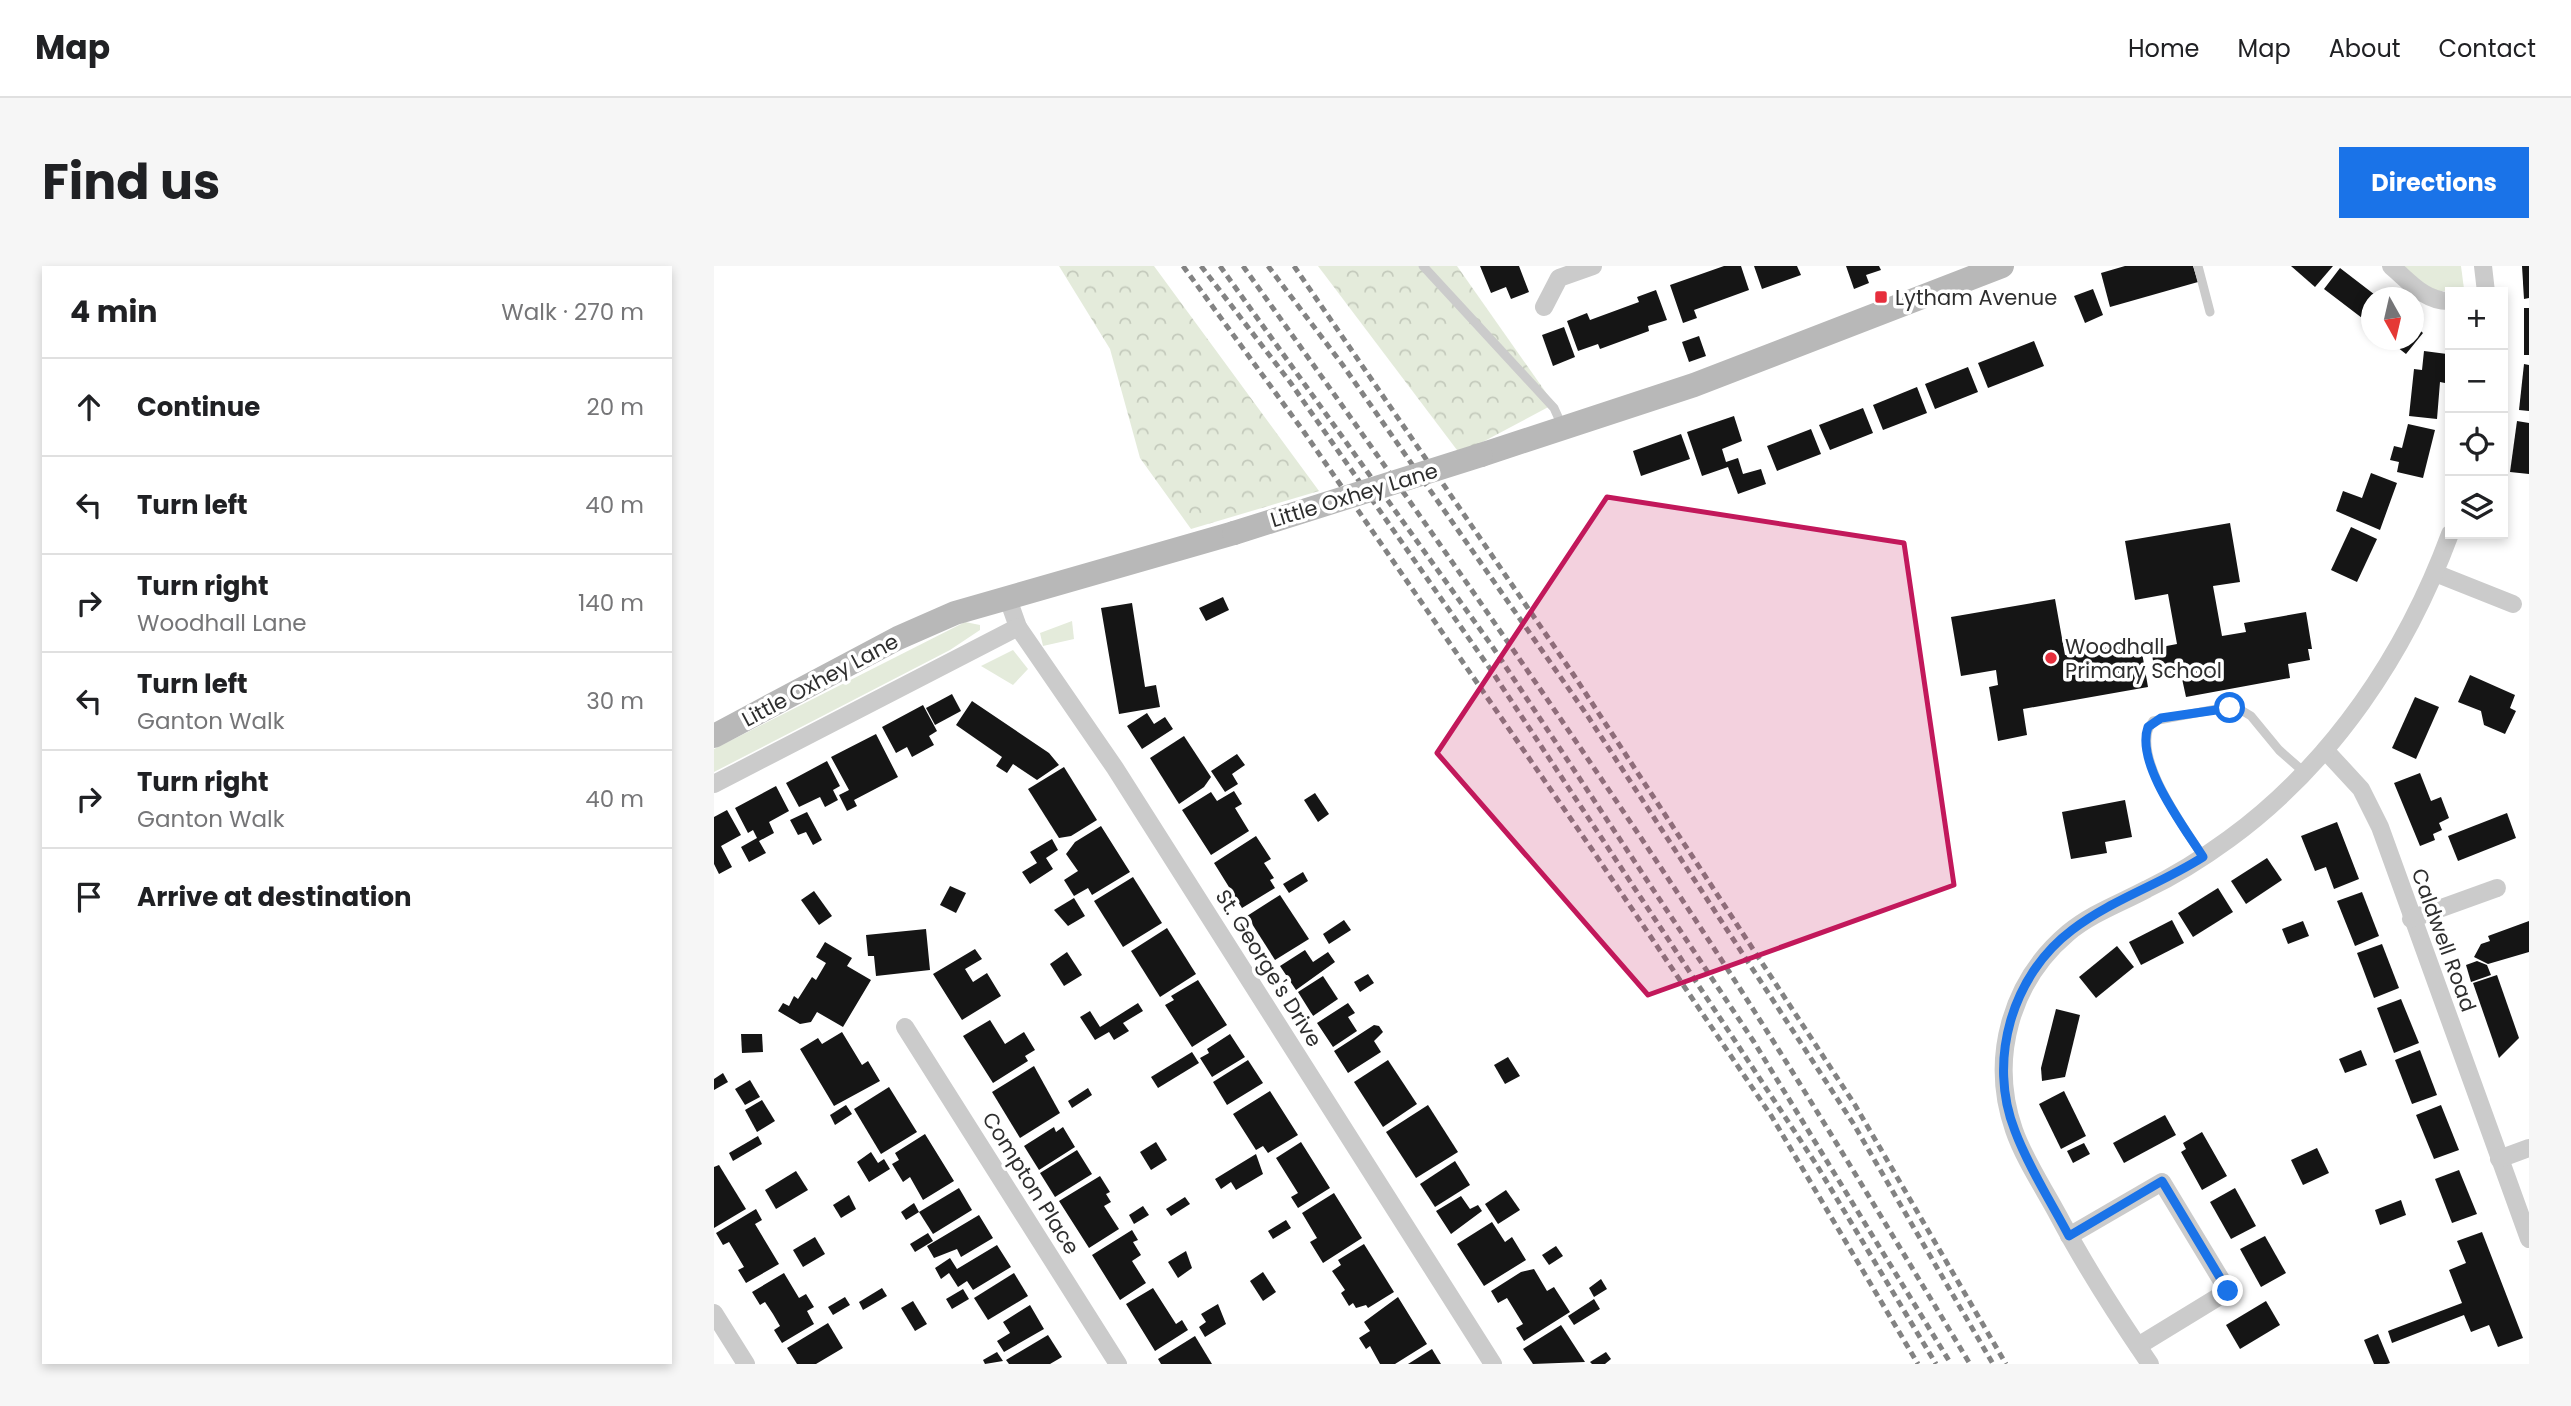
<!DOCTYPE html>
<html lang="en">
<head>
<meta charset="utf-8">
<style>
  body { margin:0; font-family:Poppins,sans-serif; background:#f6f6f6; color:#202124 }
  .controls { position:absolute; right:21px; top:21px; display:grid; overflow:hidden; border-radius:0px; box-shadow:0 4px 10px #0003 }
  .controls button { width:63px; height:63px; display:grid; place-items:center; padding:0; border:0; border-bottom:2px solid #e0e0e0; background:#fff; color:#202124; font:35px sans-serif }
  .compass { position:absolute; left:1647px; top:21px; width:63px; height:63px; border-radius:50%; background:#fff; box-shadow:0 4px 10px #0003; rotate:172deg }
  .stop { position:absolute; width:21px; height:21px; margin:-16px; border:5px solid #1a73e8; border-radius:50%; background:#fff }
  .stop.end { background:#1a73e8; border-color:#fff; box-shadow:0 2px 7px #0008 }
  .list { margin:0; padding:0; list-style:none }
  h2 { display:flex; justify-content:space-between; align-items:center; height:91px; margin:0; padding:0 28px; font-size:30px }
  h2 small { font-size:23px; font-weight:400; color:#757577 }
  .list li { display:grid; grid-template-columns:46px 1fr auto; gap:21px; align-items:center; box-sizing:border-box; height:98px; padding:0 28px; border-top:2px solid #e0e0e0 }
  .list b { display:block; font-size:26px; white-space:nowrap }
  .list p { margin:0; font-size:23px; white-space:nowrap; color:#757577 }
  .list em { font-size:23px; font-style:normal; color:#757577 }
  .icon { flex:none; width:38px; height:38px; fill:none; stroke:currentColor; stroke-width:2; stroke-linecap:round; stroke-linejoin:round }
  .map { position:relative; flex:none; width:1815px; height:1098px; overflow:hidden; border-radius:0px }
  header { display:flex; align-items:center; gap:42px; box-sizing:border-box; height:98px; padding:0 35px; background:#fff; border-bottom:2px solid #e0e0e0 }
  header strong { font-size:33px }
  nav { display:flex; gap:38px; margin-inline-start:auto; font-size:24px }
  .intro { display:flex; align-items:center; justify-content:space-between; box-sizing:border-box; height:168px; padding:0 42px }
  h1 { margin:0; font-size:49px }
  .button { padding:18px 32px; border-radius:0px; background:#1a73e8; color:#fff; font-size:24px; font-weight:700 }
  main { display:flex; gap:42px; padding:0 42px }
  aside { flex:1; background:#fff; border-radius:0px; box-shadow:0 4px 10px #0003 }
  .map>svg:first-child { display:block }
</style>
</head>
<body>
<header>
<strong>Map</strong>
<nav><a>Home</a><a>Map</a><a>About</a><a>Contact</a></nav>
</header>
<div class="intro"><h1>Find us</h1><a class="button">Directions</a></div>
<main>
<aside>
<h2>4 min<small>Walk · 270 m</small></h2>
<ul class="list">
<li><svg class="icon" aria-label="ahead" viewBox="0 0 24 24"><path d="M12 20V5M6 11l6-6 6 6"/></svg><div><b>Continue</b></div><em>20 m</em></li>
<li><svg class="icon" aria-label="left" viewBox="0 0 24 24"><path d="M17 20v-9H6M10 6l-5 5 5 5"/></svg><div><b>Turn left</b></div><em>40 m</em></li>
<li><svg class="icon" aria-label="right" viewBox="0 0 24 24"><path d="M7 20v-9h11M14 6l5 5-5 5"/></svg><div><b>Turn right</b><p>Woodhall Lane</p></div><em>140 m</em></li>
<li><svg class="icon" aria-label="left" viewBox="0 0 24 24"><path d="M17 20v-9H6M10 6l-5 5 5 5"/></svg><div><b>Turn left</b><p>Ganton Walk</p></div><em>30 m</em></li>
<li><svg class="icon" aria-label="right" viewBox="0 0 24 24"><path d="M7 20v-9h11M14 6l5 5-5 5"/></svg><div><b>Turn right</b><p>Ganton Walk</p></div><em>40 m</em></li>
<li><svg class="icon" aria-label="arrive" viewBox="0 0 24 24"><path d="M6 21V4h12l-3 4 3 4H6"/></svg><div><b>Arrive at destination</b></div></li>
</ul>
</aside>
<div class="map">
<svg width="1815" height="1098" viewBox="0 0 1815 1098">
  <defs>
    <pattern id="forest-crowns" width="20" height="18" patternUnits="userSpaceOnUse" patternTransform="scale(1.75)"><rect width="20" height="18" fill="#e4ebdb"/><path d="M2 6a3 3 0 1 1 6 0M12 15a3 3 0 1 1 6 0" fill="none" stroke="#c4cabc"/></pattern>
  </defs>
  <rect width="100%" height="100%" fill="#fff"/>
  <g fill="#e4ebdb">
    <path d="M1688,0H1747L1750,23L1719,26Z"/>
    <path d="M358,355L360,373L329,380L326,367Z"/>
    <path d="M251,356L266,359V364L236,384L0,506V483Z"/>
    <path d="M299,384L314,403L299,419L267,400Z"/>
  </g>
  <g fill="url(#forest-crowns)">
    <path d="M345,0H440L605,225L477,263L426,192L396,83Z"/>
    <path d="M604,0H743L840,138L746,188Z"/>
  </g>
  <g fill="#151515">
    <path d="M766,0H805L815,26L797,33L792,21L777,27Z"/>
    <path d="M1010,0H1027L1035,24L980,44L983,52L969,57L956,19Z"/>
    <path d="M1040,0H1083L1087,9L1048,23Z"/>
    <path d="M1132,0H1165L1167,4L1152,9L1155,17L1140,23Z"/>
    <path d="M1411,0H1479L1484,16L1396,41L1387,7Z"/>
    <path d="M1577,0H1619L1601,21Z"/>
    <path d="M1808,0H1815V32L1810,33Z"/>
    <path d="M1626,2L1665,32H1657V40L1648,52L1610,23Z"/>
    <path d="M1379,23L1389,49L1371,57L1360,30Z"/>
    <path d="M942,24L953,54L934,60L935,65L886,83L884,78L864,85L853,55L873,47L876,54L925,36L923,31Z"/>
    <rect x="1810" y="42" width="5" height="47"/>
    <path d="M1700,59L1709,67L1692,88L1674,74H1700Z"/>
    <path d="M850,61L861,91L839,100L828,69Z"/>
    <path d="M985,70L992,90L975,96L968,76Z"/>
    <path d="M1320,75L1330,100L1274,122L1264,97Z"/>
    <path d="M1710,85L1733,88L1731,117L1726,116L1723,153L1695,150L1700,103L1708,104Z"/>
    <path d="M1810,98L1815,99V145L1805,144Z"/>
    <path d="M1254,101L1264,126L1221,143L1211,118Z"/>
    <path d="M1203,121L1213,147L1169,164L1159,139Z"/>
    <path d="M1149,142L1159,167L1116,184L1105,159Z"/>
    <path d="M1020,150L1028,175L1008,183L1012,196L1024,192L1029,208L1047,203L1052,218L1024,228L1014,201L988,210L973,166Z"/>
    <path d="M1803,155L1815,157V208L1796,206Z"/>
    <path d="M1694,158L1721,164L1709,212L1683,206L1685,196L1676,194L1680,180L1688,182Z"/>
    <path d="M1097,163L1107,188L1063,205L1053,180Z"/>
    <path d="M967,168L976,193L927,210L919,185Z"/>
    <path d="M1657,207L1683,217L1666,264L1622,245L1629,225L1648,232Z"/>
    <path d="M1516,257L1526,316L1499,320L1508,370L1532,366L1530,357L1592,346L1598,383H1594L1596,394L1574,398L1576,412L1472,431L1467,408L1442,412L1437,383L1463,378L1454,328L1421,334L1411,275Z"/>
    <path d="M1637,261L1663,273L1643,316L1617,304Z"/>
    <path d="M509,331L515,344L492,355L485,342Z"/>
    <path d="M1341,333L1351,389L1426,375L1434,421L1309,443L1313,469L1284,475L1275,421L1284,419L1282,404L1247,410L1237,351Z"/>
    <path d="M418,337L431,421L442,419L446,441L405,448L387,342Z"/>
    <path d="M1756,409L1801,429L1796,442L1802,445L1791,468L1770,459L1767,445L1744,436Z"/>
    <path d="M238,428L247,445L221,459L212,442Z"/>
    <path d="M1701,431L1725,441L1702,493L1678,482Z"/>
    <path d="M258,435L335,487L345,499L323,514L299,498L293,507L282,500L288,491L242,459Z"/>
    <path d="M209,439L223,465L215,470L220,479L198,491L193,481L182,487L168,461Z"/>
    <path d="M433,447L440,458L451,451L459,463L428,483L413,460Z"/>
    <path d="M162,468L184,511L140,534L143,540L133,545L125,529L135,524L117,491Z"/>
    <path d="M470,470L497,511L490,521L465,538L436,492Z"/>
    <path d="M523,488L531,499L518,508L524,518L511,526L497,505Z"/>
    <path d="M113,495L126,520L119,524L124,534L111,541L106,531L85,541L72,517Z"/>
    <path d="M350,501L383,554L357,570L345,572L314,523Z"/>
    <path d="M1706,507L1717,535L1727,531L1735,552L1725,557L1728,564L1719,568L1721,574L1706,580L1680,517Z"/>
    <path d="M62,520L75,545L55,556L60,567L45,575L52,587L35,596L27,581L43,572L39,564L34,567L21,542Z"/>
    <path d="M520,525L528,538L521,542L535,565L497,589L468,544L497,526L503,535Z"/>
    <path d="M601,527L615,548L604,556L590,534Z"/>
    <path d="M1411,534L1418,571L1391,576L1393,587L1357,593L1348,546Z"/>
    <path d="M13,544L27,569L7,580L18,601L5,608L0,598V551Z"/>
    <path d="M93,546L108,574L99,579L92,566L84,569L76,554Z"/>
    <path d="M1793,547L1802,572L1744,595L1734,570Z"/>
    <path d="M1623,556L1645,613L1620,623L1612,601L1601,605L1587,570Z"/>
    <path d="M387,560L416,606L378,629L374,622L360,630L350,614L364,605L352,588L361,576Z"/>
    <path d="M542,570L557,593L550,597L560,612L556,614L561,622L528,642L500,597Z"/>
    <path d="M338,573L344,584L332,592L339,603L316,618L308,606L323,597L316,586Z"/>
    <path d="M1553,592L1568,614L1532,638L1517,615Z"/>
    <path d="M589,606L594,615L575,627L569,618Z"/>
    <path d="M419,611L448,657L409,681L380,635Z"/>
    <path d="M236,620L252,627L242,647L226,639Z"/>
    <path d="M1504,622L1519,646L1479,671L1464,647Z"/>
    <path d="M100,625L118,650L105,659L87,634Z"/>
    <path d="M1648,626L1665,670L1641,680L1623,635Z"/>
    <path d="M566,629L595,673L561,694L533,650Z"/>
    <path d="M360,632L371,650L354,660L340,644Z"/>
    <path d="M630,654L637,664L615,678L609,668Z"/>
    <path d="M1458,654L1470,677L1427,699L1415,676Z"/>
    <path d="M1589,655L1595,670L1574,678L1568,663Z"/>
    <path d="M1815,655V686L1774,698L1760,691L1767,678L1776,675L1774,670Z"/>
    <path d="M453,662L482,708L446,731L417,685Z"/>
    <path d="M212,663L216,704L162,710L160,690H154L152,669Z"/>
    <path d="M111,676L138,692L133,700L157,714L129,761L103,746L97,756L86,758L64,745L69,737L75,740L80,730L84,733L98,711L102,714L112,697L102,691Z"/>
    <path d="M1668,678L1685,722L1660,732L1643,687Z"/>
    <path d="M1403,680L1420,701L1382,732L1365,711Z"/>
    <path d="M261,683L268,693L251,703L259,716L273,707L287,730L248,754L219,708Z"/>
    <path d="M591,684L599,696L614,686L621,696L582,724L566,700Z"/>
    <path d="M353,686L368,709L350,720L336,698Z"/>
    <path d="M1763,695L1773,699L1777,709L1757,716L1752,699Z"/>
    <path d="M654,708L660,717L646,726L640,716Z"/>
    <path d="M1783,709L1805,772L1785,792L1759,717Z"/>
    <path d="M609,710L624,733L599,750L584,726Z"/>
    <path d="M484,714L513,759L478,781L451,739L460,734L457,730Z"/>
    <path d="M1687,733L1705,777L1680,787L1663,742Z"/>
    <path d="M424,737L429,745L409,757L415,765L400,774L395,766L381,774L366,751L376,745L386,761Z"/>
    <path d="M634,737L641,747L634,751L643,765L619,781L603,757Z"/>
    <path d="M1342,743L1366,749L1351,811L1328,815L1327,802Z"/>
    <path d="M276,754L291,778L310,766L321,784L311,790L314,795L279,817L249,770Z"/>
    <path d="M660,759L665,760L669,766L660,775L667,786L634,807L620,785Z"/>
    <path d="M128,766L148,799L154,795L166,815L120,840L86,783L104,772L108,778Z"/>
    <path d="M27,768H48L49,786L28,787Z"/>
    <path d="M516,768L531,791L498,811L486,792L495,787L493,783Z"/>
    <path d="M1647,784L1653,799L1631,807L1625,793Z"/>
    <path d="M1706,784L1723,829L1698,838L1681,794Z"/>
    <path d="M478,786L485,797L444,822L437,811Z"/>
    <path d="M794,791L806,810L791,818L780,799Z"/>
    <path d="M534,794L549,817L513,839L499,816Z"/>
    <path d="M674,794L703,838L669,861L640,816Z"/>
    <path d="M320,800L346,847L306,872L278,826Z"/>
    <path d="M9,807L14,816L0,824V813Z"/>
    <path d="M36,814L46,831L31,839L21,823Z"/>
    <path d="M175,821L203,866L167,888L140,843Z"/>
    <path d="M374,822L378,829L358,842L354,835Z"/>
    <path d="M556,825L584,869L554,887L549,880L542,884L519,848Z"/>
    <path d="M1350,825L1372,870L1347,883L1325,838Z"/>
    <path d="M48,834L61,855L43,866L31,844Z"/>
    <path d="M132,839L138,848L121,859L116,849Z"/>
    <path d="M714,839L744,886L702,912L672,866Z"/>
    <path d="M1727,839L1745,884L1720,893L1702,849Z"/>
    <path d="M1451,849L1462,869L1410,897L1399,877Z"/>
    <path d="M340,861L342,866L349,861L361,881L325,904L310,880Z"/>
    <path d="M1488,866L1513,910L1488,924L1467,886L1472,883L1469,877Z"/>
    <path d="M211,868L240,915L209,934L196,911L189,916L178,898L185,894L181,887Z"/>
    <path d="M44,870L48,878L19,895L15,887Z"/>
    <path d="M442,876L453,894L437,904L426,886Z"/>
    <path d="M587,876L616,922L584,942L577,931L584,927L562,892Z"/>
    <path d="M1370,877L1376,888L1359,897L1353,885Z"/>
    <path d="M1603,882L1615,907L1589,919L1577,894Z"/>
    <path d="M363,884L378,908L341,931L326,907Z"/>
    <path d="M157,886L164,897L170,893L176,903L155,916L143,896Z"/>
    <path d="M542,888L549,908L522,924L517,916L507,923L501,913Z"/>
    <path d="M741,895L756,919L721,941L706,918Z"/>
    <path d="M5,899L32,943L0,962V901Z"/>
    <path d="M1745,904L1763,948L1738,957L1721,913Z"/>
    <path d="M82,905L94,924L62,943L51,924Z"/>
    <path d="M386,910L396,926L392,928L397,936L390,940L405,963L375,982L345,935Z"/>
    <path d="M245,922L258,944L219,968L205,946Z"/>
    <path d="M1521,922L1542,960L1517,973L1496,936Z"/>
    <path d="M792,924L806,944L784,958L771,938Z"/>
    <path d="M620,927L648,972L609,997L596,976L603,972L588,947Z"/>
    <path d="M135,929L142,943L127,952L119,939Z"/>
    <path d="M747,930L756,943L764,939L768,945L737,968L722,945Z"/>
    <path d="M471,931L476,938L457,950L452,943Z"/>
    <path d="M1687,934L1692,949L1666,959L1661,944Z"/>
    <path d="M200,937L205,946L192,954L187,946Z"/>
    <path d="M429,940L435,949L420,958L415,949Z"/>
    <path d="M42,943L48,954L41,958L65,998L32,1017L24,1004L30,1001L15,976L9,979L2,967Z"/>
    <path d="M265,949L279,972L247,991L243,983L220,992L213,980Z"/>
    <path d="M572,954L577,962L559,973L554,965Z"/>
    <path d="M778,956L791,976L798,971L812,994L770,1020L743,978Z"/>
    <path d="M418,964L424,974L419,976L427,989L418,995L432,1017L406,1034L378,989Z"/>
    <path d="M1768,966L1809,1072L1784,1081L1775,1059L1757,1066L1750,1049L1678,1077L1674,1065L1748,1037L1735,1004L1752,997L1743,975Z"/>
    <path d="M214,967L219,975L201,986L196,978Z"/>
    <path d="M1551,970L1572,1007L1547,1021L1526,983Z"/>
    <path d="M101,971L111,988L89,1001L79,984Z"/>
    <path d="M650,978L680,1026L654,1042L652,1039L642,1042L639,1037L635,1040L627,1027L631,1024L618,1005L627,999L624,994Z"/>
    <path d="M283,979L297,1001L259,1024L253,1015L244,1021L235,1007L227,1013L221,1002L236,992L243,1003Z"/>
    <path d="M842,980L849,990L835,999L828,989Z"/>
    <path d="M472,985L478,1002L464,1012L454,996Z"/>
    <path d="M820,1003L833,1025L840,1021L856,1046L810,1075L802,1062L809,1058L793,1032L784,1037L777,1025L807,1006Z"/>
    <path d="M549,1006L562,1026L549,1035L536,1015Z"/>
    <path d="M70,1007L85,1032L92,1028L100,1041L93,1045L100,1058L68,1077L60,1064L66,1060L59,1048L51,1036L46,1039L38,1026Z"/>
    <path d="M300,1007L314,1030L274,1054L260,1032Z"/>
    <path d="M887,1013L893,1023L880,1031L875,1022Z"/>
    <path d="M168,1022L173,1030L149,1044L145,1036Z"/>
    <path d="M439,1022L462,1058L468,1054L474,1064L441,1085L412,1038Z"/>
    <path d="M249,1023L255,1033L238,1043L232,1033Z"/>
    <path d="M131,1031L136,1039L119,1049L114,1041Z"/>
    <path d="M684,1031L713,1078L681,1098H666L656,1080L652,1083L645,1072L656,1065L650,1056Z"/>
    <path d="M880,1033L886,1043L860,1059L854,1050Z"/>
    <path d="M199,1035L213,1058L201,1065L187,1042Z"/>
    <path d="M1552,1035L1566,1059L1526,1083L1512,1059Z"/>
    <path d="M504,1038L512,1058L491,1071L485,1061L492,1056L487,1048Z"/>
    <path d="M316,1039L330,1063L290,1086L283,1075L296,1067L289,1056Z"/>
    <path d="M114,1057L129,1082L102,1098H83L73,1082Z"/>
    <path d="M847,1059L871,1096L819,1098L809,1083Z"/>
    <path d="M1664,1068L1676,1097L1673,1098H1660L1650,1074Z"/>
    <path d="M334,1069L348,1091L336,1098H295L292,1094Z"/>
    <path d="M481,1070L498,1098H447L444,1093Z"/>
    <path d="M718,1083L727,1098H694Z"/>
    <path d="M283,1086L289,1095L271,1098L269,1094Z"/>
    <path d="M892,1086L897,1093L891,1098H878L876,1096Z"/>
  </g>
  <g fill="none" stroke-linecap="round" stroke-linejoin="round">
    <g stroke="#cbcbcb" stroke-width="9">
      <path d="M709,0L840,142L849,162"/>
      <path d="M1484,0L1496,46"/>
      <path d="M1489,591C1471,562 1414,487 1439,455L1503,443L1527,444L1537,450L1565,484L1590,506"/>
    </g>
    <g stroke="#cbcbcb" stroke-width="18">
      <path d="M1677,0C1695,15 1711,36 1736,35"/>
      <path d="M1769,0L1772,26"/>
      <path d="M830,41L845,12L879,0"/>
      <path d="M1721,307L1799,338"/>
      <path d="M293,330L304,361L401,502L779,1098"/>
      <path d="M1611,484L1647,523L1666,561L1815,973"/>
      <path d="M0,518L304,361"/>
      <path d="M1697,653L1783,622"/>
      <path d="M191,761L404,1098"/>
      <path d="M1785,893L1815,882"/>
      <path d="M1355,970L1448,916L1514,1025L1424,1080"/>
      <path d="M0,1047L32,1098"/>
      <path d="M1436,1098C1403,1050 1371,1000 1344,949C1329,921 1310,893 1300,864C1275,792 1297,715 1354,667C1378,647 1407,637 1433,623C1462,609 1489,592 1515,573C1619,497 1692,387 1736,268"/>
    </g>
    <g stroke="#b8b8b8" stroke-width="24">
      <path d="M767,189L980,119L1288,0"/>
      <path d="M0,470L184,372L241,347L520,267"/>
    </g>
    <g stroke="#838383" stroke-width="5" stroke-dasharray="7 5" stroke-linecap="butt">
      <path d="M469,0L590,166L877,582L1058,851L1204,1098"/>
      <path d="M487,0L576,116L779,407L1102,898L1222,1098"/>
      <path d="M506,0L778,380L1040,776L1237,1098"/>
      <path d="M529,0C675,205 820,410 959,620C1063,776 1159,937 1256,1098"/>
      <path d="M554,0L628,98L873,449L1139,857L1279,1098"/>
      <path d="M580,0L859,408L1141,839L1292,1098"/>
    </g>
    <path stroke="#b8b8b8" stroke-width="24" d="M520,267L767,189"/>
  </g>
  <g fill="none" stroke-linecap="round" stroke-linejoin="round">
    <path stroke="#1a73e8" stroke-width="9" d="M1514,1025L1448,915L1355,970C1337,936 1315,902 1301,865C1273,795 1298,709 1358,664C1397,634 1447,618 1489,591C1470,561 1421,497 1434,461L1447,452L1516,442"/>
  </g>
  <path fill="#c2185b" fill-opacity="0.2" stroke="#c2185b" stroke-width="5" stroke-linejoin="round" d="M893,231L1190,277L1240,619L934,729L723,487Z"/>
  <g fill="#e62e3c" stroke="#fff" stroke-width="2.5">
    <rect x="1160" y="24" width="14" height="14" rx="3.5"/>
    <circle cx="1337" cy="392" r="7"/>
  </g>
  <g text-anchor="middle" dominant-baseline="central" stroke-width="7" stroke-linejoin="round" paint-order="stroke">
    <g font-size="21" fill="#2e2e2e" stroke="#fff" text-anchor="start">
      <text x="1181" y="31">Lytham Avenue</text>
      <text x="1351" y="380">Woodhall<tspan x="1351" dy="24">Primary School</tspan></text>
    </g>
    <g font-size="21" fill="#2e2e2e" stroke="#fff">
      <text transform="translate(640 229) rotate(-17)">Little Oxhey Lane</text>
      <text transform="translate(106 414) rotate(-28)">Little Oxhey Lane</text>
      <text transform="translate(1730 674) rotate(70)">Caldwell Road</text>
      <text transform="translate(555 702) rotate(58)">St. George's Drive</text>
      <text transform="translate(317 917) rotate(58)">Compton Place</text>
    </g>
  </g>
</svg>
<div class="controls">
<button>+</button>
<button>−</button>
<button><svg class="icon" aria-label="locate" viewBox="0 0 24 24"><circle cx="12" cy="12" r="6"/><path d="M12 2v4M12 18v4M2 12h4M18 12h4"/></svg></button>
<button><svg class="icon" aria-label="layers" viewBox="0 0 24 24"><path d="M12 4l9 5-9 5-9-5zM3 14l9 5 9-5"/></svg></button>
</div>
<svg class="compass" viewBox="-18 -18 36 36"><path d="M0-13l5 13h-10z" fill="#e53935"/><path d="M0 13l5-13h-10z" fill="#757577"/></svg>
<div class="stop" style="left:1516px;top:442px"></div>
<div class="stop end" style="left:1514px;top:1025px"></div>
</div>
</main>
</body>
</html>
